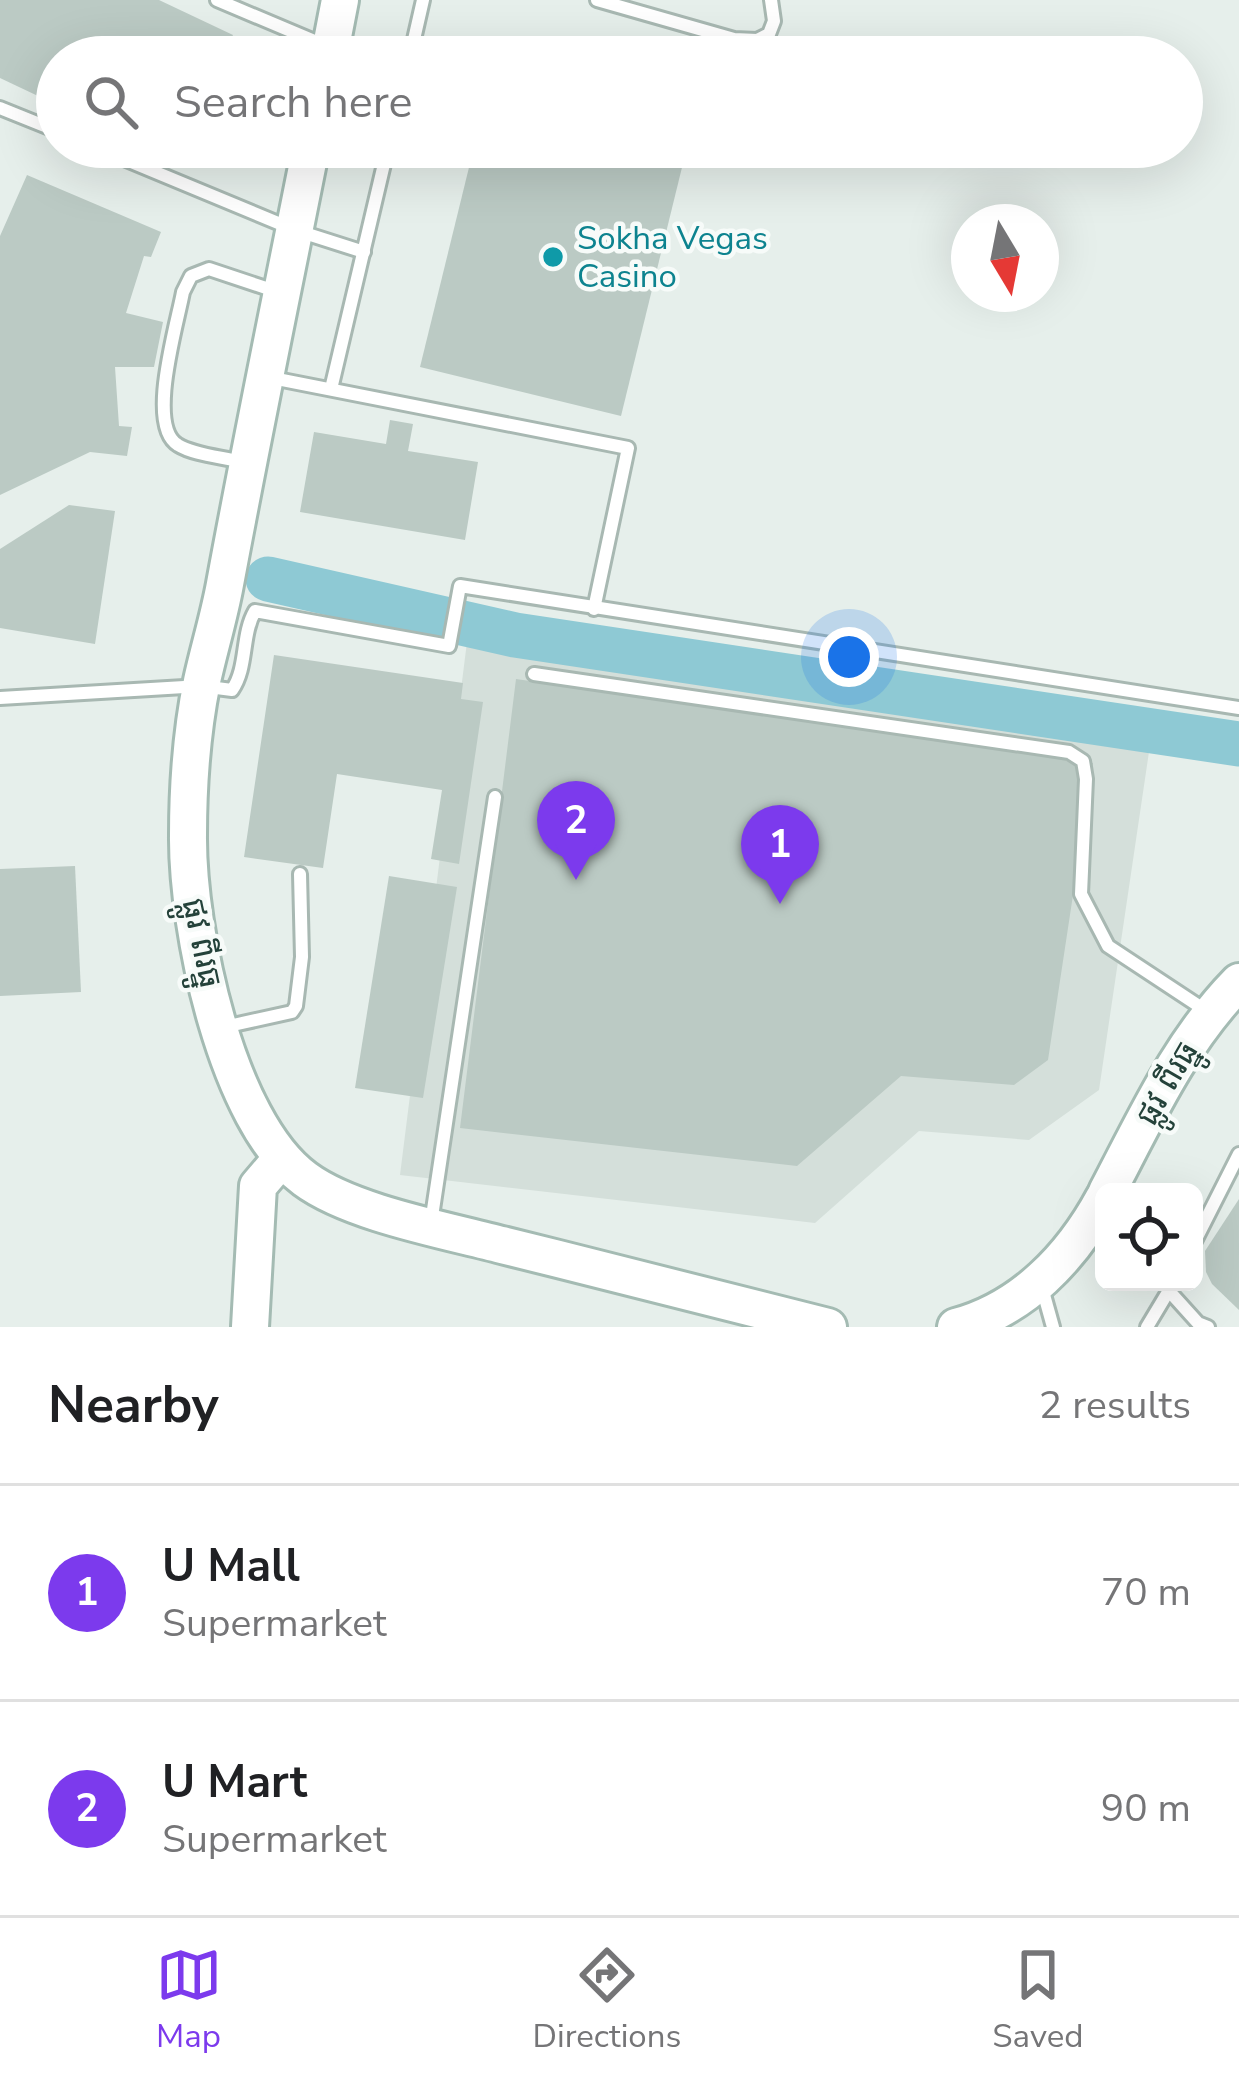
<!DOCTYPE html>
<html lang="en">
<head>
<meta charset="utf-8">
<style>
  body { margin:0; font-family:"Nunito Sans","Noto Sans Khmer",sans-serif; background:#f6f6f6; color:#202124 }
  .controls { position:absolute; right:36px; bottom:36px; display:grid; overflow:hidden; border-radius:18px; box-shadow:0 12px 48px #0002 }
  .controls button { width:108px; height:108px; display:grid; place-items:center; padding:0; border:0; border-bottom:3px solid #e0e0e0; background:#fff; color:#202124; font:60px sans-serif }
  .compass { position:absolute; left:951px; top:204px; width:108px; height:108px; border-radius:50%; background:#fff; box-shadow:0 12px 48px #0002; rotate:170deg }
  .you { position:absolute; left:849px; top:657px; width:42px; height:42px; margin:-30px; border:9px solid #fff; border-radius:50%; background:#1a73e8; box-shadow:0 0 0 18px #1a73e833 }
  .badge { display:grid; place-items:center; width:78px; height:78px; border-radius:50%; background:#7c3aed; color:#fff; font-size:39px; font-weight:700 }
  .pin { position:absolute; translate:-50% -99px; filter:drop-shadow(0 3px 6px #0008) }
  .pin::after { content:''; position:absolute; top:63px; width:42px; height:36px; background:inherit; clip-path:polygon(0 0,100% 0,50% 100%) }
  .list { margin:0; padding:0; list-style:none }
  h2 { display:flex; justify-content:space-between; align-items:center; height:156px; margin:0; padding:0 48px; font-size:51px }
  h2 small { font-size:39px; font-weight:400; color:#757577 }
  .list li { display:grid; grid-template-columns:78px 1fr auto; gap:36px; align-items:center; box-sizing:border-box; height:216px; padding:0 48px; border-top:3px solid #e0e0e0 }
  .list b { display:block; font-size:45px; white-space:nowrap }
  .list p { margin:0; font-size:39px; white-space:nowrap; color:#757577 }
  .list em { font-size:39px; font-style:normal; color:#757577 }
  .icon { flex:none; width:66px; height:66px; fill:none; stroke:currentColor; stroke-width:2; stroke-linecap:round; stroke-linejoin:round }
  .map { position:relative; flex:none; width:1239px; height:1327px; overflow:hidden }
  .search { position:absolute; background:#fff; box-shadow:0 12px 48px #0002; left:36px; right:36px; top:36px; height:132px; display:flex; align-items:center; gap:30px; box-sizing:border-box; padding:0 42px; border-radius:66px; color:#757577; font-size:45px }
  .sheet { height:588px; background:#fff }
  nav { display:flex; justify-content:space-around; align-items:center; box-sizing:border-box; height:168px; border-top:3px solid #e0e0e0; background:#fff; font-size:33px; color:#757577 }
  nav a { display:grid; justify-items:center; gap:6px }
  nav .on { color:#7c3aed }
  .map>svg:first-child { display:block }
</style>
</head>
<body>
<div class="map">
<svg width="1239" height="1327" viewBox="0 0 1239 1327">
  <rect width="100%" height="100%" fill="#e6efeb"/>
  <path fill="#d4dfda" d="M470,618L1154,718L1099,1090L1029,1140L919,1131L815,1223L400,1175Z"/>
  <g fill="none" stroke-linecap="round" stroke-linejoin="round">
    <path stroke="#8ec9d4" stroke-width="45" d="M268,579L515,635L1239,744"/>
  </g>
  <g fill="#bbcac4">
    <path d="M0,0H159L233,35L223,57H57V105L0,78Z"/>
    <path d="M474,147H687L621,416L420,367Z"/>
    <path d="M27,175L161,232L151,257L144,256L126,313L163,322L154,367H115L119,426L132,427L127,456L90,452L0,495V236Z"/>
    <path d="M390,420L413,424L408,451L478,462L465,540L300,512L314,432L386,444Z"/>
    <path d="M69,505L115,511L95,644L0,628V549Z"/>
    <path d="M274,655L463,683L461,699L483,702L459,864L431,859L442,790L337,774L323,868L244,857Z"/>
    <path d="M516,679L1093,763L1048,1060L1014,1085L901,1076L797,1166L460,1128Z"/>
    <path d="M75,866L81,992L0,996V869Z"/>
    <path d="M389,876L457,887L423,1098L355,1088Z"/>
    <path d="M1239,1199V1310L1212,1284L1206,1272L1205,1251Z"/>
  </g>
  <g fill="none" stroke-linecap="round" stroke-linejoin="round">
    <g stroke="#a8b8b2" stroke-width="18">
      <g id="lane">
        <path d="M217,0L324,45"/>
        <path d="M597,0L734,39L757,40L769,34L774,21L771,0"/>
        <path d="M410,57L423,0"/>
        <path d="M0,108L57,131"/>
        <path d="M95,147L295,230L364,252"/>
        <path d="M267,377L628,448L594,609"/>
        <path d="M331,389L388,147"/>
        <path d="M241,462C223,457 194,455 178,445C146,426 177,325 183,292L191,276L209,269L275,291"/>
        <path d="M534,674L1069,752L1083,761L1086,779L1081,894L1108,946L1208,1012"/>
        <path d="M0,698L201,686L232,690C248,667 241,635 255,611L449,646L460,586L1239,708"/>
        <path d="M224,1027L292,1012L296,1006L302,957L300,874"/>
        <path d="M431,1223L495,797"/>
        <path d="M1194,1243L1239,1154"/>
        <path d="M1041,1284L1053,1327"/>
        <path d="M1170,1292L1198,1323L1208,1327"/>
        <path d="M1147,1327L1174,1282"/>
      </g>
    </g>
    <g stroke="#a4bbb3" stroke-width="42">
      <g id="secondary">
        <path d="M329,57L340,0"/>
        <path d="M311,147C282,293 252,438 225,584C219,617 209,649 202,681C192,730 188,785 188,835C187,929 226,1121 305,1179C351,1213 445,1230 502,1245C611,1272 720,1300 828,1327"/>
        <path d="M1107,1192C1146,1118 1180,1042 1239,982"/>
        <path d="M250,1327L258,1186L281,1159"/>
        <path d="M956,1327C1023,1309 1072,1257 1104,1198"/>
      </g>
    </g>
    <use href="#lane" stroke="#fff" stroke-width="12"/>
    <use href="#secondary" stroke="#fff" stroke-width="36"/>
  </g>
  <circle fill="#0f9aa8" stroke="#f7fbf9" stroke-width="4.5" cx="553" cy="257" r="12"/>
  <g text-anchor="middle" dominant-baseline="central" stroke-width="9" stroke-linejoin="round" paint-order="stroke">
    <g font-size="33" fill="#0d838f" stroke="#f7fbf9" text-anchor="start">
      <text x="577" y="238">Sokha Vegas<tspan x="577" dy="38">Casino</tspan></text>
    </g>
    <g font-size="33" fill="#24423a" stroke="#f7fbf9">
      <text transform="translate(202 943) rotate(78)">ផ្លូវ ពីរធ្នូ</text>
      <text transform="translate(1167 1083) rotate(-60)">ផ្លូវ ពីរធ្នូ</text>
    </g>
  </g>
</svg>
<div class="controls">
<button><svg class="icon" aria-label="locate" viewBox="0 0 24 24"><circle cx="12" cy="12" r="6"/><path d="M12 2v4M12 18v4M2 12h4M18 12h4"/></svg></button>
</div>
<svg class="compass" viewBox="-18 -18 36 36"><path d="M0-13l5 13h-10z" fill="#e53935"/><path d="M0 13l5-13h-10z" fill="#757577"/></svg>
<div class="you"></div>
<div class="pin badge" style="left:780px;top:904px">1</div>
<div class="pin badge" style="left:576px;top:880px">2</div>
<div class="search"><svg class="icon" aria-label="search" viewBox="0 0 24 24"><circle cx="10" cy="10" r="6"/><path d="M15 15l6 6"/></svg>Search here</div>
</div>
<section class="sheet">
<h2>Nearby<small>2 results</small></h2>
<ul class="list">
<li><span class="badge">1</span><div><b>U Mall</b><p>Supermarket</p></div><em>70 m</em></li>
<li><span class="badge">2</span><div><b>U Mart</b><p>Supermarket</p></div><em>90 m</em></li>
</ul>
</section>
<nav>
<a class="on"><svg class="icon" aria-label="map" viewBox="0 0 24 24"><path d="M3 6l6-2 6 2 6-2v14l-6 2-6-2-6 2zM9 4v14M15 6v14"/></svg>Map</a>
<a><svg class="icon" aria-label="directions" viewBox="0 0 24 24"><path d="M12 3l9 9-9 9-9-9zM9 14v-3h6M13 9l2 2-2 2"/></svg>Directions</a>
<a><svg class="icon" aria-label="saved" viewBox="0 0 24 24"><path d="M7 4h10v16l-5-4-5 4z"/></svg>Saved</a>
</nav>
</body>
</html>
